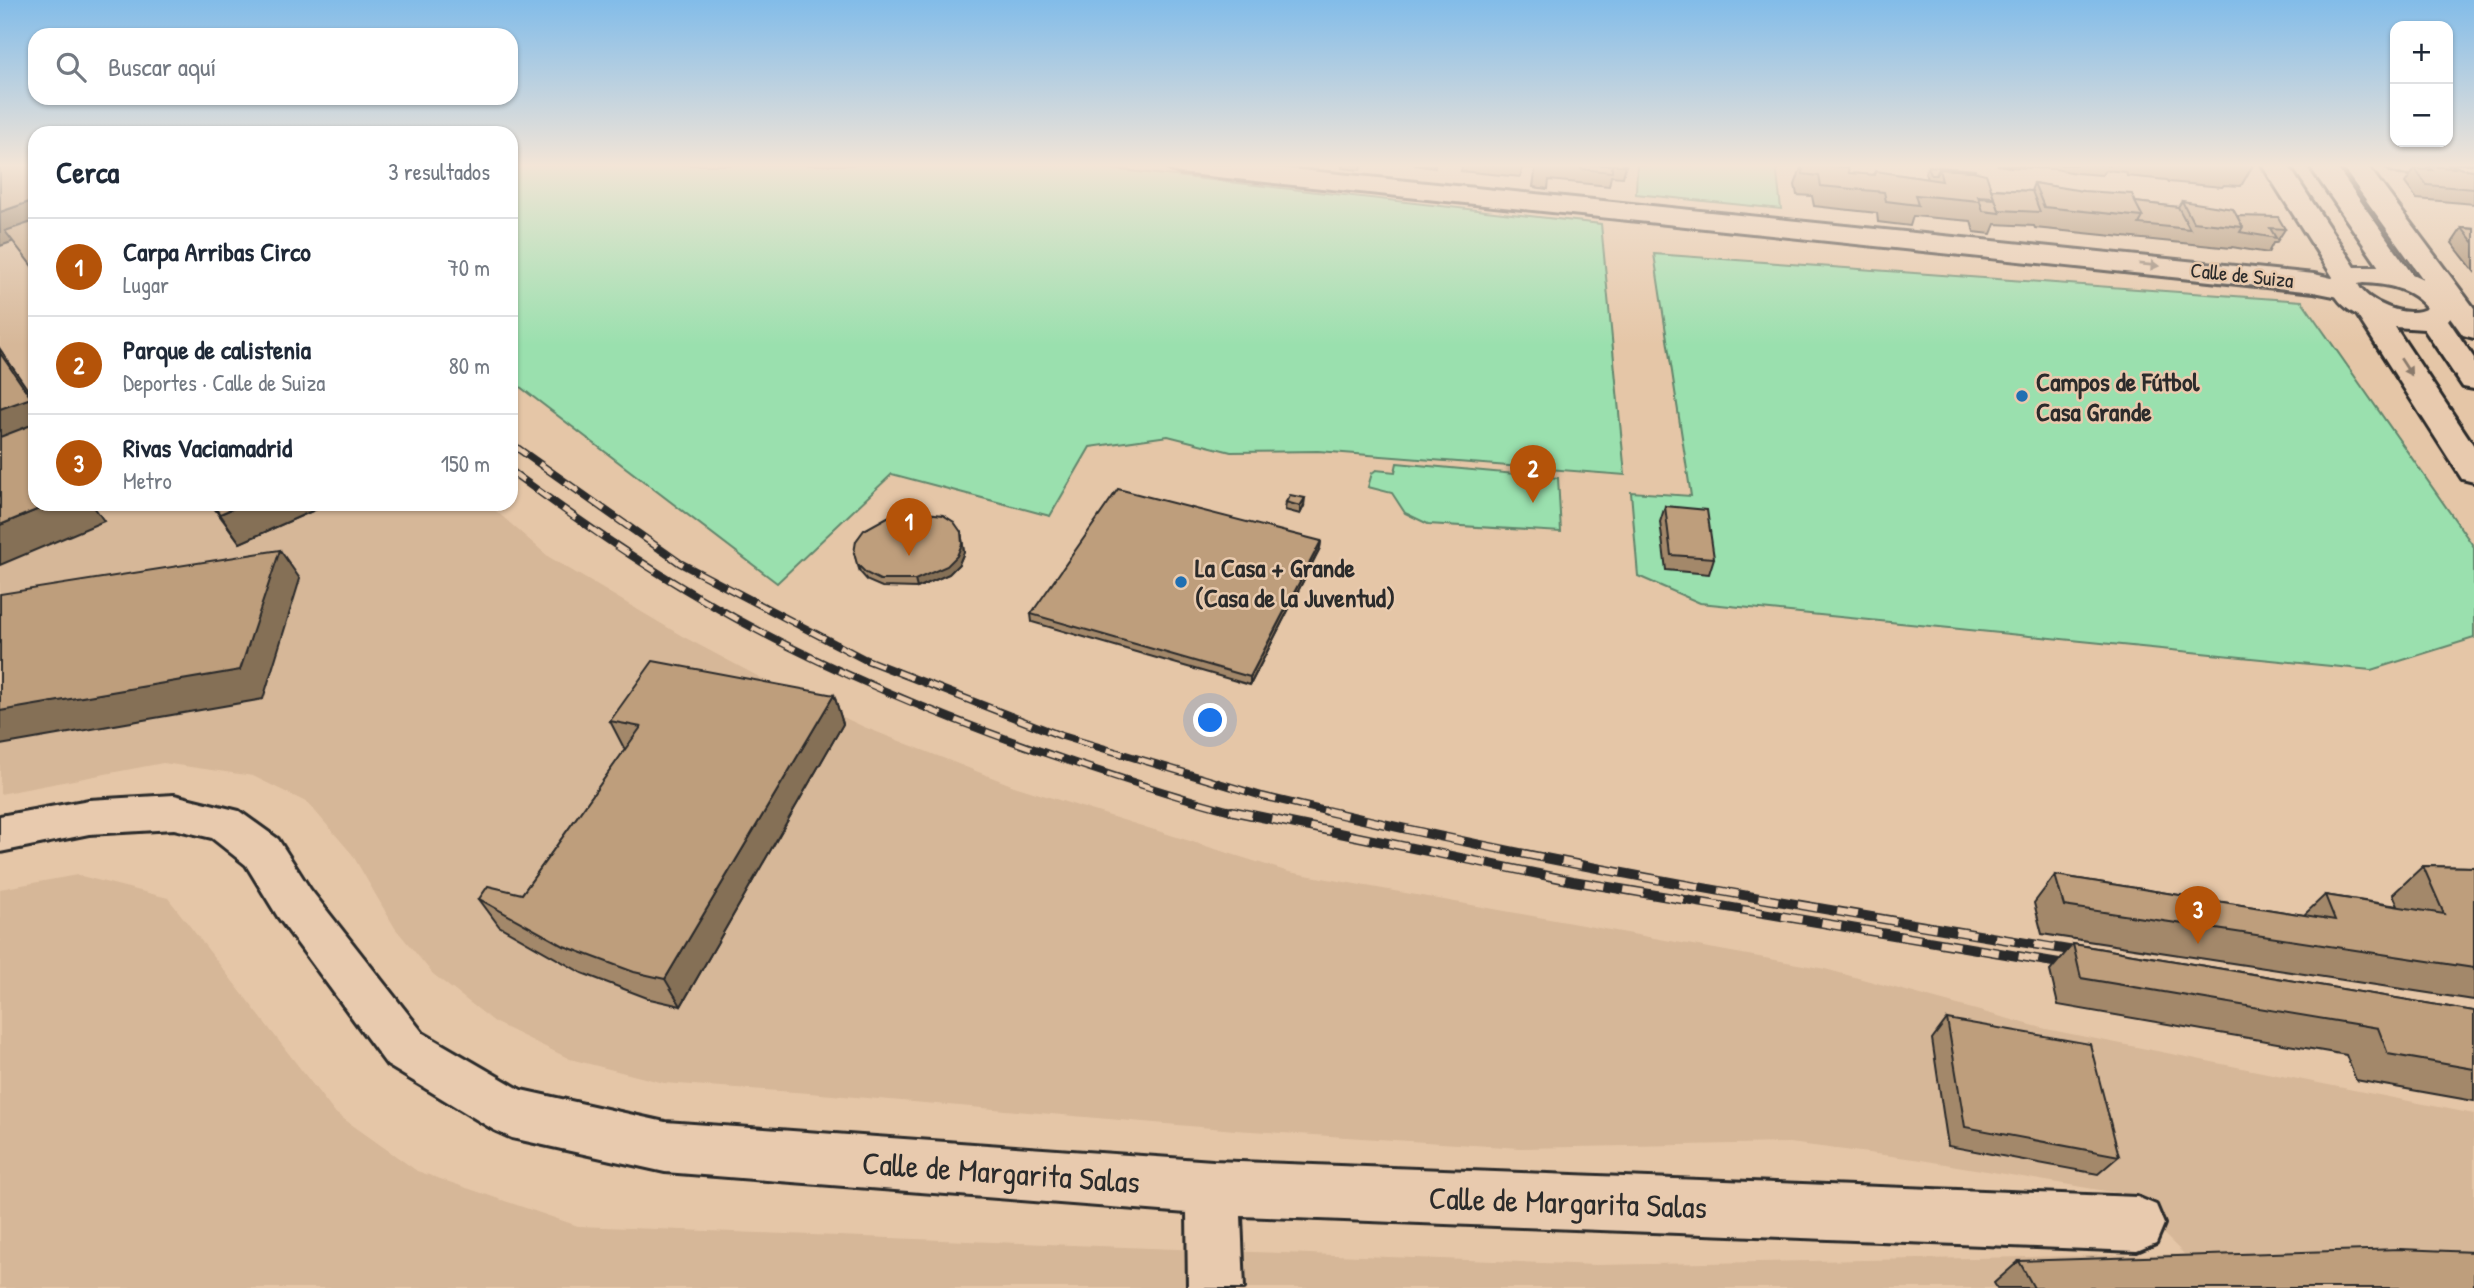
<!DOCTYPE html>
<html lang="es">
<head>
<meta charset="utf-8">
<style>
  body { margin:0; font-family:"Patrick Hand",sans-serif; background:#f2f2f3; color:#1f2937 }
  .controls { position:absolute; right:21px; top:21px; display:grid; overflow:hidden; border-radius:14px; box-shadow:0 2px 5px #0004 }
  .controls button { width:63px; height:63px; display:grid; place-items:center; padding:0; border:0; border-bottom:2px solid #e0e1e3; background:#fff; color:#1f2937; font:35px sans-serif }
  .you { position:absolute; left:1211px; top:721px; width:24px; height:24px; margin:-18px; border:5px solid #fff; border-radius:50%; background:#1a73e8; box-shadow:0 0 0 10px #1a73e833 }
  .badge { display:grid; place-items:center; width:46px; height:46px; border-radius:50%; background:#b45309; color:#fff; font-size:23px; font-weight:700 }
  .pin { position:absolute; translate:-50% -58px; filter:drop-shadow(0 2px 4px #0008) }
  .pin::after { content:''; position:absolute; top:37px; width:24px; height:21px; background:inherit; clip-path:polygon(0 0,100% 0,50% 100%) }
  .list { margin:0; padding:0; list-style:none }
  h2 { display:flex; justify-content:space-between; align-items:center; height:91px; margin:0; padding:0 28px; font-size:30px }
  h2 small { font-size:23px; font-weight:400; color:#747a83 }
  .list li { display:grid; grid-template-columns:46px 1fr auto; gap:21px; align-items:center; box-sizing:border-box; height:98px; padding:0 28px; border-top:2px solid #e0e1e3 }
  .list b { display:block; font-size:26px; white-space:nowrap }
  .list p { margin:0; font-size:23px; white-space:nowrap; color:#747a83 }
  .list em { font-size:23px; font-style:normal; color:#747a83 }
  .icon { flex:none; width:38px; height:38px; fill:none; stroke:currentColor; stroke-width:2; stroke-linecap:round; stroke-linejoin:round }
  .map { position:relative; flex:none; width:2474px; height:1288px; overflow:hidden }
  .search { position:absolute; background:#fff; box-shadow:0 2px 5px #0004; left:28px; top:28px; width:490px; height:77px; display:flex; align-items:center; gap:18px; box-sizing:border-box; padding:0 24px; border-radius:21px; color:#747a83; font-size:26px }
  .panel { position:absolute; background:#fff; box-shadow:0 2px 5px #0004; left:28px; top:126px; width:490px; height:385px; border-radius:21px }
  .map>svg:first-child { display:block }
</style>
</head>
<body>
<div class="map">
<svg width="2474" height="1288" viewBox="0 0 2474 1288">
  <rect width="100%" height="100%" fill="#e5c6a7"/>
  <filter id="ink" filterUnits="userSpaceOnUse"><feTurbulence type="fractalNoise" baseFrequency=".0143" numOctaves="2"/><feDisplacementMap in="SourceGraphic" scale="14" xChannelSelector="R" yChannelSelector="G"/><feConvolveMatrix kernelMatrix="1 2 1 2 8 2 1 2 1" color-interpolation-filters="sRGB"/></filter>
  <g filter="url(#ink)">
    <path fill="#d6b798" d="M0,165H35V504H488L549,557L682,636L763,679L864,727L1014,786L1289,872L1825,969L2046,1029L2474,1114V1288H0V889L77,875L168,898L334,1112L417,1171L578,1226L1596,1265L2184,1254L2123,1194L1915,1159L1790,1143L1521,1148L1235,1130L809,1093L664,1083L570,1059L496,1023L433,974L395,928L352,854L308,803L253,776L163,763L0,794Z"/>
    <g fill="#9ae0ae" stroke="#62866c" stroke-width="2">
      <path d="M511,165H1077L1601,224L1625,475L1318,451L1231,452L1168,436L1090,447L1050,516L892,474L777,583L511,380Z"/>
      <path d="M1637,165H1776L1781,209L1636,194Z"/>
      <path d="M1654,254L2302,301L2474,547V638L2371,670L1700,603L1638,576L1631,492L1691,496Z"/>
      <path d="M1397,463L1558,478L1561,532L1428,524L1405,513L1392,493L1368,487L1372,473L1376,470L1395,472Z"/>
    </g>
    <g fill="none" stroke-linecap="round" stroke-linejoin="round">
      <g stroke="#2b2b2b" stroke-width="6">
        <g id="street">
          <path d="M1166,165H1252L2314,274L2354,283L2358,289L2354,295L2344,298L2314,292L1179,173L1170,170Z"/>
          <path d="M2341,165H2367L2474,308V338L2463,335Z"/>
          <path d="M2386,165H2474V180L2399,173L2390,170Z"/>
          <path d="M174,795L239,811L278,839L310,889L423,1033L521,1090L665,1122L1213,1161L2137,1197L2156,1205L2164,1224L2156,1243L2137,1251L1241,1216L1244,1288H1188L1187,1213L665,1172L512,1138L494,1130L387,1065L278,917L246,865L212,838L174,829L89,834L0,852V816L89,800Z"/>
        </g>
      </g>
      <g stroke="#2b2b2b" stroke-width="6">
        <path id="secondary" d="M2262,165H2288L2355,267H2379L2309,165H2335L2412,274L2438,286L2457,309L2448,320L2474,358V389L2463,387L2424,329L2395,327L2474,446V482L2462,479L2357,315C2343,307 2335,298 2329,283L2333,277ZM2363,283C2387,284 2411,288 2427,308C2409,320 2366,303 2358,284Z"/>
      </g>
      <use href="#street" fill="#e8caae" fill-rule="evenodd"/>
      <use href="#secondary" fill="#e8caae" fill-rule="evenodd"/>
      <g stroke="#2b2b2b" stroke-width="6">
        <path id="rail-far2" d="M511,444L515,447"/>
      </g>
      <g stroke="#2b2b2b" stroke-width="8">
        <g id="rail-far1">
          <path d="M513,445L680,563L864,659L1059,735L1262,796L1334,813"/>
          <path d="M511,471C572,516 634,560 700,598C817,667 944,719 1072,762C1128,781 1183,799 1239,813"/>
        </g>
      </g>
      <g stroke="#2b2b2b" stroke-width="10">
        <g id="rail">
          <path d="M1232,811L1573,881L2077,966"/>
          <path d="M1327,811C1578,870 1833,911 2087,953"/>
        </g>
      </g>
      <use href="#rail-far2" stroke="#e8caae" stroke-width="4.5" stroke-dasharray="12" stroke-linecap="butt"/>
      <use href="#rail-far1" stroke="#e8caae" stroke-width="5" stroke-dasharray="16" stroke-linecap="butt"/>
      <use href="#rail" stroke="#e8caae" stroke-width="7" stroke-dasharray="20" stroke-linecap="butt"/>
    </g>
    <g fill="#a3886b" stroke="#2b2b2b" stroke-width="2">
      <path d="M1342,165H1362L1360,170L1342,168Z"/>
      <path d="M1414,165H1435V168Z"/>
      <path d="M1462,165H1536L1535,168L1522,167L1521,177L1461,171Z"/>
      <path d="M1536,165H1626L1623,177L1611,176L1609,186L1549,180L1548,189L1533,187Z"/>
      <path d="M1802,165L1849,173L1873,175L1875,171L1927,179L1925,173L1928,166L1991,189L2031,191L2034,183L2135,202L2178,207L2182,201L2285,229L2276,243H2273L2268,253L2232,247L2231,248L2035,228L2034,226L1995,224L1991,234L1974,232L1971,221L1913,216L1910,226L1878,222L1877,213L1814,206L1812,196L1797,195L1795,185Z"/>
      <path d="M1997,165H2253L2241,186L2224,185L2222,187L2169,182L2167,180L2127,176L2126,172L2105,170L2102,175L2076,173L2055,169L2011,167Z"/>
      <path d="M2449,165H2453L2462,169L2474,170V204L2417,199L2405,183L2415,169L2426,170L2428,166L2447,168Z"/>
      <path d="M2462,228L2474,229V271L2452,243Z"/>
      <path d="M1286,502L1304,506L1300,514L1285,510Z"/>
      <path d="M211,504H328L240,543Z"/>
      <path d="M1665,506L1714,558L1709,574L1666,570L1660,522Z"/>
      <path d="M961,532L964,552L959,564L949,574L917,588L882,587L868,581L860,572L854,553Z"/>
      <path d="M1321,541L1320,548L1250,685L1032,622L1031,614Z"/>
      <path d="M834,695L843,724L681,1006L650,999L582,973L499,926L479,899L522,894L625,750L610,721Z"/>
      <path d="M2423,866L2474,867V1000L2042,934L2034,903L2055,875L2304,915L2325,895L2398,906L2393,894Z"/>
      <path d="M2073,944L2474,1011V1101L2356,1080L2346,1055L2058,1005L2050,971Z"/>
      <path d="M1947,1019L2119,1156L2098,1174L1948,1146L1932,1039Z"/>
      <path d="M2019,1261L2474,1288H1997L1994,1283Z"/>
    </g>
    <g fill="#856f57" stroke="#2b2b2b" stroke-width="2">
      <path d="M35,200V234L0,246V212Z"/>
      <path d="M0,349L35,400V433L0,447Z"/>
      <path d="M1305,498L1304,506L1300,514V506Z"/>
      <path d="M51,504H92L104,521L0,565V525Z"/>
      <path d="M243,504H328L240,543L220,514Z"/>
      <path d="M961,532L964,552L959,564L949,574L917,588L915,580Z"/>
      <path d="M1321,541L1320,548L1250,685V677Z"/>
      <path d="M280,550L300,579L263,699L0,745V711Z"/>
      <path d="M834,695L843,724L681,1006L665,979Z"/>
    </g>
    <g fill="#be9e7c" stroke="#2b2b2b" stroke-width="2">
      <path d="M0,165H35V200L0,212Z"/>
      <path d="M1537,165H1552L1551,168L1537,166Z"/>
      <path d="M1582,165H1612V172L1581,169Z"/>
      <path d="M1802,165L1848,167L1849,173L1875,175V171L1942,181L1939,169L1973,171L1986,174L1994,197L1978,196L1980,201L1915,195L1918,205L1886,201L1884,192L1821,186L1819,176L1803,174Z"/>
      <path d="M2214,165H2233L2234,167Z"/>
      <path d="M2451,165L2462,169L2474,170V189L2427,185L2415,169L2432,170L2428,166L2454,168Z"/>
      <path d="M1928,166L1975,170V171L1939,169L1936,175H1931Z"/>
      <path d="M2034,183L2083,191L2132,194L2143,217L2044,207Z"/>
      <path d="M1991,189L2032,191L2040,212L1999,210L1995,199H1993L1994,197Z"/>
      <path d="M1979,198L1995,199L2000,213L1983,211Z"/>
      <path d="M2182,201L2233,209L2243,227L2193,222Z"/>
      <path d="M2135,202L2178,207L2190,229L2139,224L2143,217Z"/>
      <path d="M2237,216L2278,217L2285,229L2270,228L2276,238L2240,232L2243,227Z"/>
      <path d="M35,221V270L5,231Z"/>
      <path d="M2462,228L2474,229V243Z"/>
      <path d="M0,353L31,398L0,409Z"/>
      <path d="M34,424L35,425V504H51L0,525V437Z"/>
      <path d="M1118,489L1321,541L1250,677L1031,614Z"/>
      <path d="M1290,495L1305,498L1300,506L1286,502Z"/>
      <path d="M212,504H243L220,514Z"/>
      <path d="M1665,506L1707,510L1714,558L1671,555Z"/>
      <path d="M910,511L943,515L954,522L961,532L962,544L957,556L947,566L915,580H880L866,573L857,564L854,553L856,541L864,530L893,514Z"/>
      <path d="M280,550L240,670L0,711V594Z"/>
      <path d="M653,661L834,695L665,979L634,972L564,946L479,899L488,886L522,894L641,727L610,721Z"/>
      <path d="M2423,866L2474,867V968L2064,906L2055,875L2335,920L2325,895L2444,914Z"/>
      <path d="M2073,944L2474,1011V1069L2388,1054L2378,1028L2081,978Z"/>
      <path d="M1947,1019L2090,1044L2119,1156L1965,1127Z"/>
      <path d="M2400,1249L2474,1252V1288H2034L2019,1261Z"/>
    </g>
    <defs><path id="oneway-solid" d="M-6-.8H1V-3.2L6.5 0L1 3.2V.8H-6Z" transform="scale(1.75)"/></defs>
    <g fill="#8a7a6c">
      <use href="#oneway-solid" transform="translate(2149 265) rotate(6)"/>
      <use href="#oneway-solid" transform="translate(2406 367) rotate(57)"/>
    </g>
  </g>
  <linearGradient id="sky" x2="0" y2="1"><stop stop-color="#82bce9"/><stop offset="0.48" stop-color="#f3e5d7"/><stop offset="1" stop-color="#f3e5d7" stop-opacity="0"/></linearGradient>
  <rect width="2474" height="345" fill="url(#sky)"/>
  <g fill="#1f6fb2" stroke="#e8caae" stroke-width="2.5">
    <circle cx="2022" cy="396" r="7"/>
    <circle cx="1181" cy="582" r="7"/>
  </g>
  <g text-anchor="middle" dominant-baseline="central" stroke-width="5" stroke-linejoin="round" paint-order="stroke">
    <g font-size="21" fill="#2b2b2b" stroke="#e8caae">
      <text transform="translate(2242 275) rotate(6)">Calle de Suiza</text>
    </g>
    <g font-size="26" font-weight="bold" fill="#2b2b2b" stroke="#e8caae" text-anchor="start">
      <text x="2036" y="381">Campos de Fútbol<tspan x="2036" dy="30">Casa Grande</tspan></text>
      <text x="1195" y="567">La Casa + Grande<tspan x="1195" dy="30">(Casa de la Juventud)</tspan></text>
    </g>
    <g font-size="32" fill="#2b2b2b" stroke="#e8caae">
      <text transform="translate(1001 1172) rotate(4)">Calle de Margarita Salas</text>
      <text transform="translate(1568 1202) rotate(2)">Calle de Margarita Salas</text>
    </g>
  </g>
</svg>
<div class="controls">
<button>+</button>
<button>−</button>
</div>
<div class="you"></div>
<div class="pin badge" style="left:909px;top:556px">1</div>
<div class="pin badge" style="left:1533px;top:503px">2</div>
<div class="pin badge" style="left:2198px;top:944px">3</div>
<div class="search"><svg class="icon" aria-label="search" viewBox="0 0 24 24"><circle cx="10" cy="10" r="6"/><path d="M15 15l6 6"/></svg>Buscar aquí</div>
<section class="panel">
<h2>Cerca<small>3 resultados</small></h2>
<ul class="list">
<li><span class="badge">1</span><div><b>Carpa Arribas Circo</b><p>Lugar</p></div><em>70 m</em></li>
<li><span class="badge">2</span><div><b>Parque de calistenia</b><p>Deportes · Calle de Suiza</p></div><em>80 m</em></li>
<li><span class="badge">3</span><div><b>Rivas Vaciamadrid</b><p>Metro</p></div><em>150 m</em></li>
</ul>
</section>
</div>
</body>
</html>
